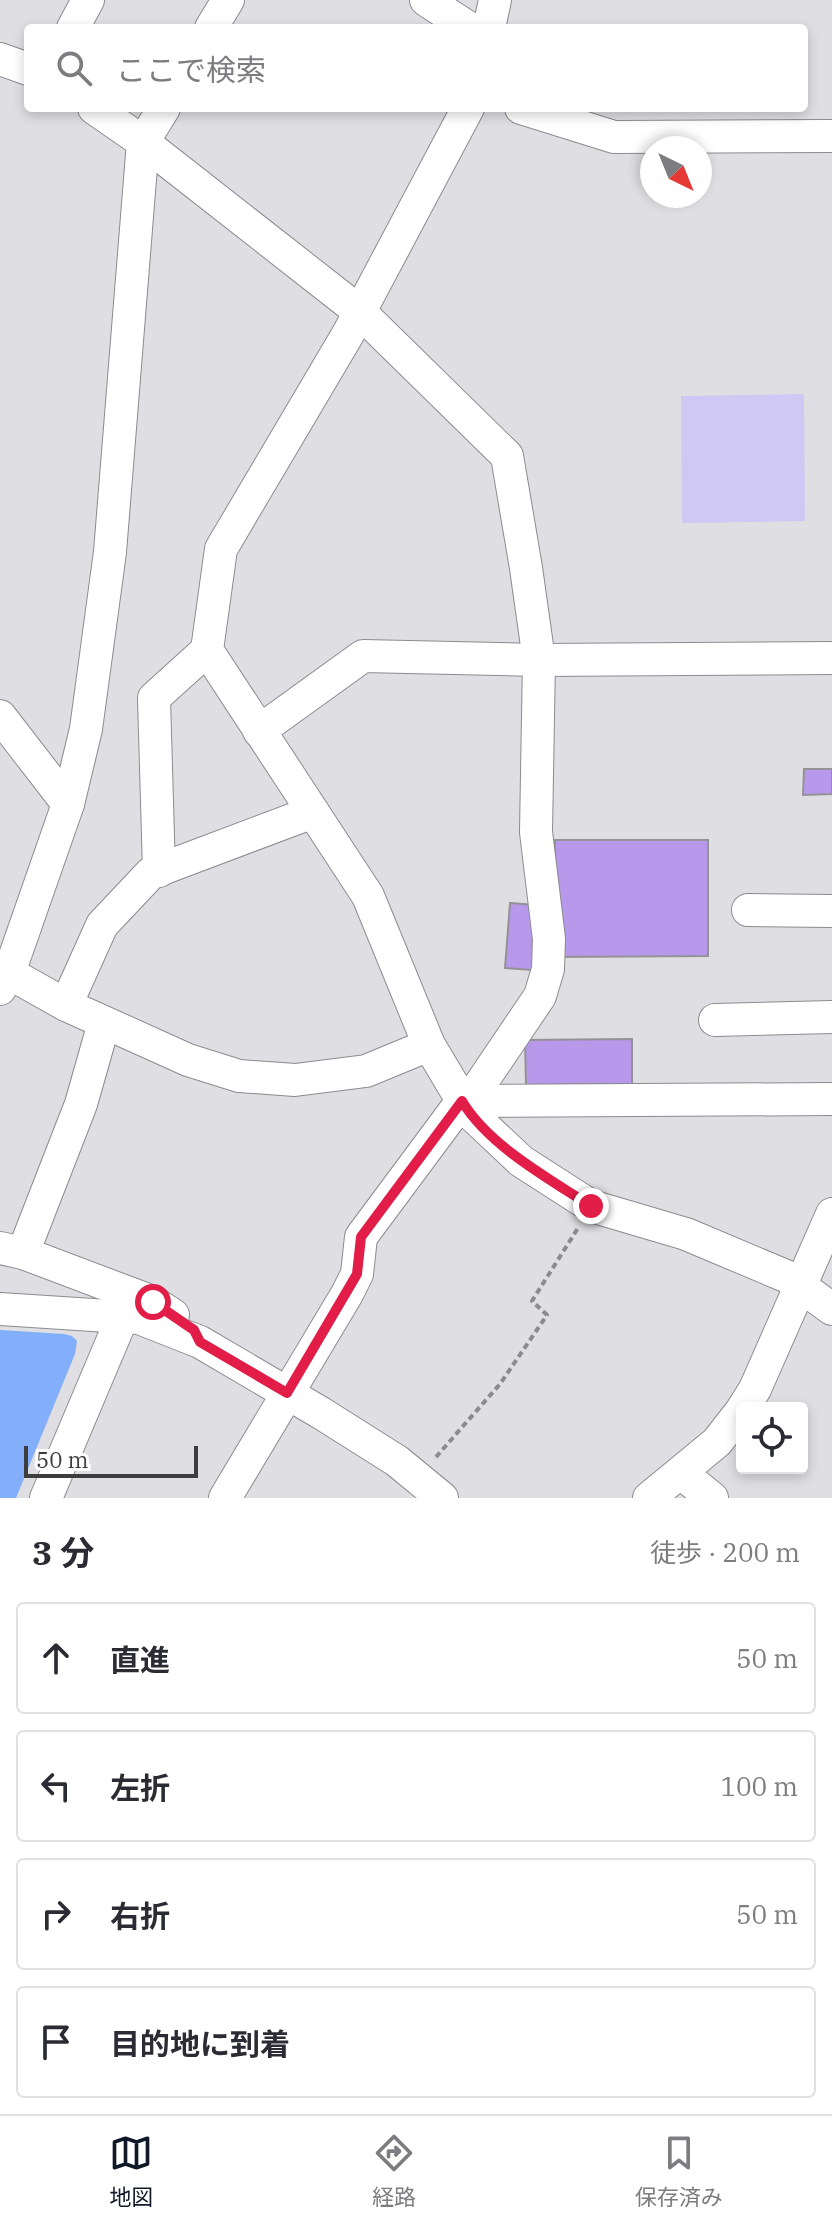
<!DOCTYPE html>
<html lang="ja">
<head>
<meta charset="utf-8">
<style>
  body { margin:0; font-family:"IBM Plex Serif","Noto Sans JP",serif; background:#f7f7f7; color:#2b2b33 }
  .controls { position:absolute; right:24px; bottom:24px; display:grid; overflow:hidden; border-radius:8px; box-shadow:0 4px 12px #0003 }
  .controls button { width:72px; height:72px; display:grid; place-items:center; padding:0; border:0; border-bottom:2px solid #e1e1e2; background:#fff; color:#2b2b33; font:40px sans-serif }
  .compass { position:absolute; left:640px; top:136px; width:72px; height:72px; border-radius:50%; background:#fff; box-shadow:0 4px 12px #0003; rotate:137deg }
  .scale { position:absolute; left:24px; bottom:20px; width:174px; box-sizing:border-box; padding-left:8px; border:4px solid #3d3d3e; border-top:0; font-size:22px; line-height:28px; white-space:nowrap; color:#3d3d3e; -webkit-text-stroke:6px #fff; paint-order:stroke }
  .stop { position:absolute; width:24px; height:24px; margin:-18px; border:6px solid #e11d48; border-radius:50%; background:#fff }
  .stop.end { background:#e11d48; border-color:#fff; box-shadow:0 2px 8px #0008 }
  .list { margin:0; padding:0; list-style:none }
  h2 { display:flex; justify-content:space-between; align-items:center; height:104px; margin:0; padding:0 32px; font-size:34px }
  h2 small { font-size:26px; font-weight:400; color:#7c7c81 }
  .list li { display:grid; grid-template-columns:52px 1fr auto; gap:24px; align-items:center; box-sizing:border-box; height:112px; margin:0 16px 16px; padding:0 16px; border:2px solid #e1e1e2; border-radius:8px }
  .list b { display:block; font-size:30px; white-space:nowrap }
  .list em { font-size:26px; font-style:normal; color:#7c7c81 }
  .icon { flex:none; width:44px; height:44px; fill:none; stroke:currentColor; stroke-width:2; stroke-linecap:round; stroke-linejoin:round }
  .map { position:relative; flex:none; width:832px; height:1498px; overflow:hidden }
  .search { position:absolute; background:#fff; box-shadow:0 4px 12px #0003; left:24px; right:24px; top:24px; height:88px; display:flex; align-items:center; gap:20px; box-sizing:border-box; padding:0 28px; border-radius:8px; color:#7c7c81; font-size:30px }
  .sheet { height:616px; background:#fff }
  nav { display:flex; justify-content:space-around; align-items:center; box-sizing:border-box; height:112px; border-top:2px solid #e1e1e2; background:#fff; font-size:22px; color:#7c7c81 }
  nav a { display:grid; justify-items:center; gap:4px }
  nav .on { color:#111827 }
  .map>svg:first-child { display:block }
</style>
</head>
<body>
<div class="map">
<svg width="832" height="1498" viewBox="0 0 832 1498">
  <rect width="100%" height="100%" fill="#dfdee2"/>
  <path fill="#cfc8f4" d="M804,394L805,521L682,523L681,396Z"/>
  <path fill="#83aefa" d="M0,1330L64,1334L72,1336L77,1341L75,1354L16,1498H0Z"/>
  <g fill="#b798ea" stroke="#949296" stroke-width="2">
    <path d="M804,769H832V794L803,795Z"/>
    <path d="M555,840H708V956L555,957Z"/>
    <path d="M510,903L536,905L532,970L505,968Z"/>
    <path d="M632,1039V1084L526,1085L525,1040Z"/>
  </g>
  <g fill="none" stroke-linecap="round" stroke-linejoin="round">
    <g stroke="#8c8b8f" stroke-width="34">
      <g id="minor">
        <path d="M426,0L469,28"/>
        <path d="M73,28L88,0"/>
        <path d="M211,28L228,0"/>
        <path d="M489,28L495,0"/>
        <path d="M0,59L28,69"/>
        <path d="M94,108L143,142L360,312L507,456L526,568L539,660L536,832L549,939L548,969L540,996L469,1101"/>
        <path d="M468,108L348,334L221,549L207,650L368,896L429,1045L469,1112L521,1161L591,1206L686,1234L788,1277L832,1309"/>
        <path d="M521,108L614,137L832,136"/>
        <path d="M0,716L68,804"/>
        <path d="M259,731L363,656L539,660L832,658"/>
        <path d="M159,871L154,698L207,650"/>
        <path d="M748,910L832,911"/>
        <path d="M9,973L66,1005L188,1060L239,1076L295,1080L366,1071L429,1045"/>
        <path d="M0,989L9,973L68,804L86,729L110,552L143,142L164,108"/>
        <path d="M66,1005L102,925L151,873L313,812"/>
        <path d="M715,1020L832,1017"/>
        <path d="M0,1248L23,1253L153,1302L173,1315"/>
        <path d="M23,1253L81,1104L104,1023"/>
        <path d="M0,1309L139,1318L200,1342L321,1413L397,1461L442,1498"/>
        <path d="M743,1408L755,1389L832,1214"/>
        <path d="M681,1473L712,1498"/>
        <path d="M46,1498L122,1318"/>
        <path d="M225,1498L347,1294L357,1274L361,1237L462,1101L832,1099"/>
        <path d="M649,1498L717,1442L742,1410"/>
      </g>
    </g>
    <path stroke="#8b8a8d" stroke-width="4" stroke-dasharray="6 4" stroke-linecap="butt" d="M436,1457L500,1384L547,1315L532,1301L578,1228"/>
    <use href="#minor" stroke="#fff" stroke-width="32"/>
  </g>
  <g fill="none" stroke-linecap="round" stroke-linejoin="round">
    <path stroke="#e11d48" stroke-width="10" d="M153,1302L194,1330L200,1342L287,1393L357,1274L361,1237L462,1101C488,1145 549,1179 591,1206"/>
  </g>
</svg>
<div class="controls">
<button><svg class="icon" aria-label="locate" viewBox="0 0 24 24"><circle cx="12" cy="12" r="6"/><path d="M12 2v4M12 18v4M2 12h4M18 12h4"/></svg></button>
</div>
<svg class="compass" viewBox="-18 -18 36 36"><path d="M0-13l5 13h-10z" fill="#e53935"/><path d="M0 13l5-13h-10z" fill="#7c7c81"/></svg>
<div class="scale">50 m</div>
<div class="stop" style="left:153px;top:1302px"></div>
<div class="stop end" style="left:591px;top:1206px"></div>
<div class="search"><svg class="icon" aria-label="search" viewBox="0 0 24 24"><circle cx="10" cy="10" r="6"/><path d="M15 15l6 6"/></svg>ここで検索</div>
</div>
<section class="sheet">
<h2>3 分<small>徒歩 · 200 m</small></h2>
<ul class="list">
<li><svg class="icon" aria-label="ahead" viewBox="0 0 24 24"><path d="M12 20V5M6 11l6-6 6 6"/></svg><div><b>直進</b></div><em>50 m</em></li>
<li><svg class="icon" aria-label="left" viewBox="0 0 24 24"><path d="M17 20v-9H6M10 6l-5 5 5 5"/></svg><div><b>左折</b></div><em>100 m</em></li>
<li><svg class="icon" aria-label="right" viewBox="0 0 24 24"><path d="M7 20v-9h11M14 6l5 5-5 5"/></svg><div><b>右折</b></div><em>50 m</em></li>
<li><svg class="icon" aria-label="arrive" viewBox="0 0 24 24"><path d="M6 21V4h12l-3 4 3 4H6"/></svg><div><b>目的地に到着</b></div></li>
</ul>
</section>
<nav>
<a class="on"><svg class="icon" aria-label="map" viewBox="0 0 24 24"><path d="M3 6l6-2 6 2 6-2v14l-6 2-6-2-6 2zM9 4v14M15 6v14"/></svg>地図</a>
<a><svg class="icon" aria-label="directions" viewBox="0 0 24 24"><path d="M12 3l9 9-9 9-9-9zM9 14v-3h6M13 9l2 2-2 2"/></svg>経路</a>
<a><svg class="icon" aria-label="saved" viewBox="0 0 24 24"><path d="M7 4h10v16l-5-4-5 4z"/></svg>保存済み</a>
</nav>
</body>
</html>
